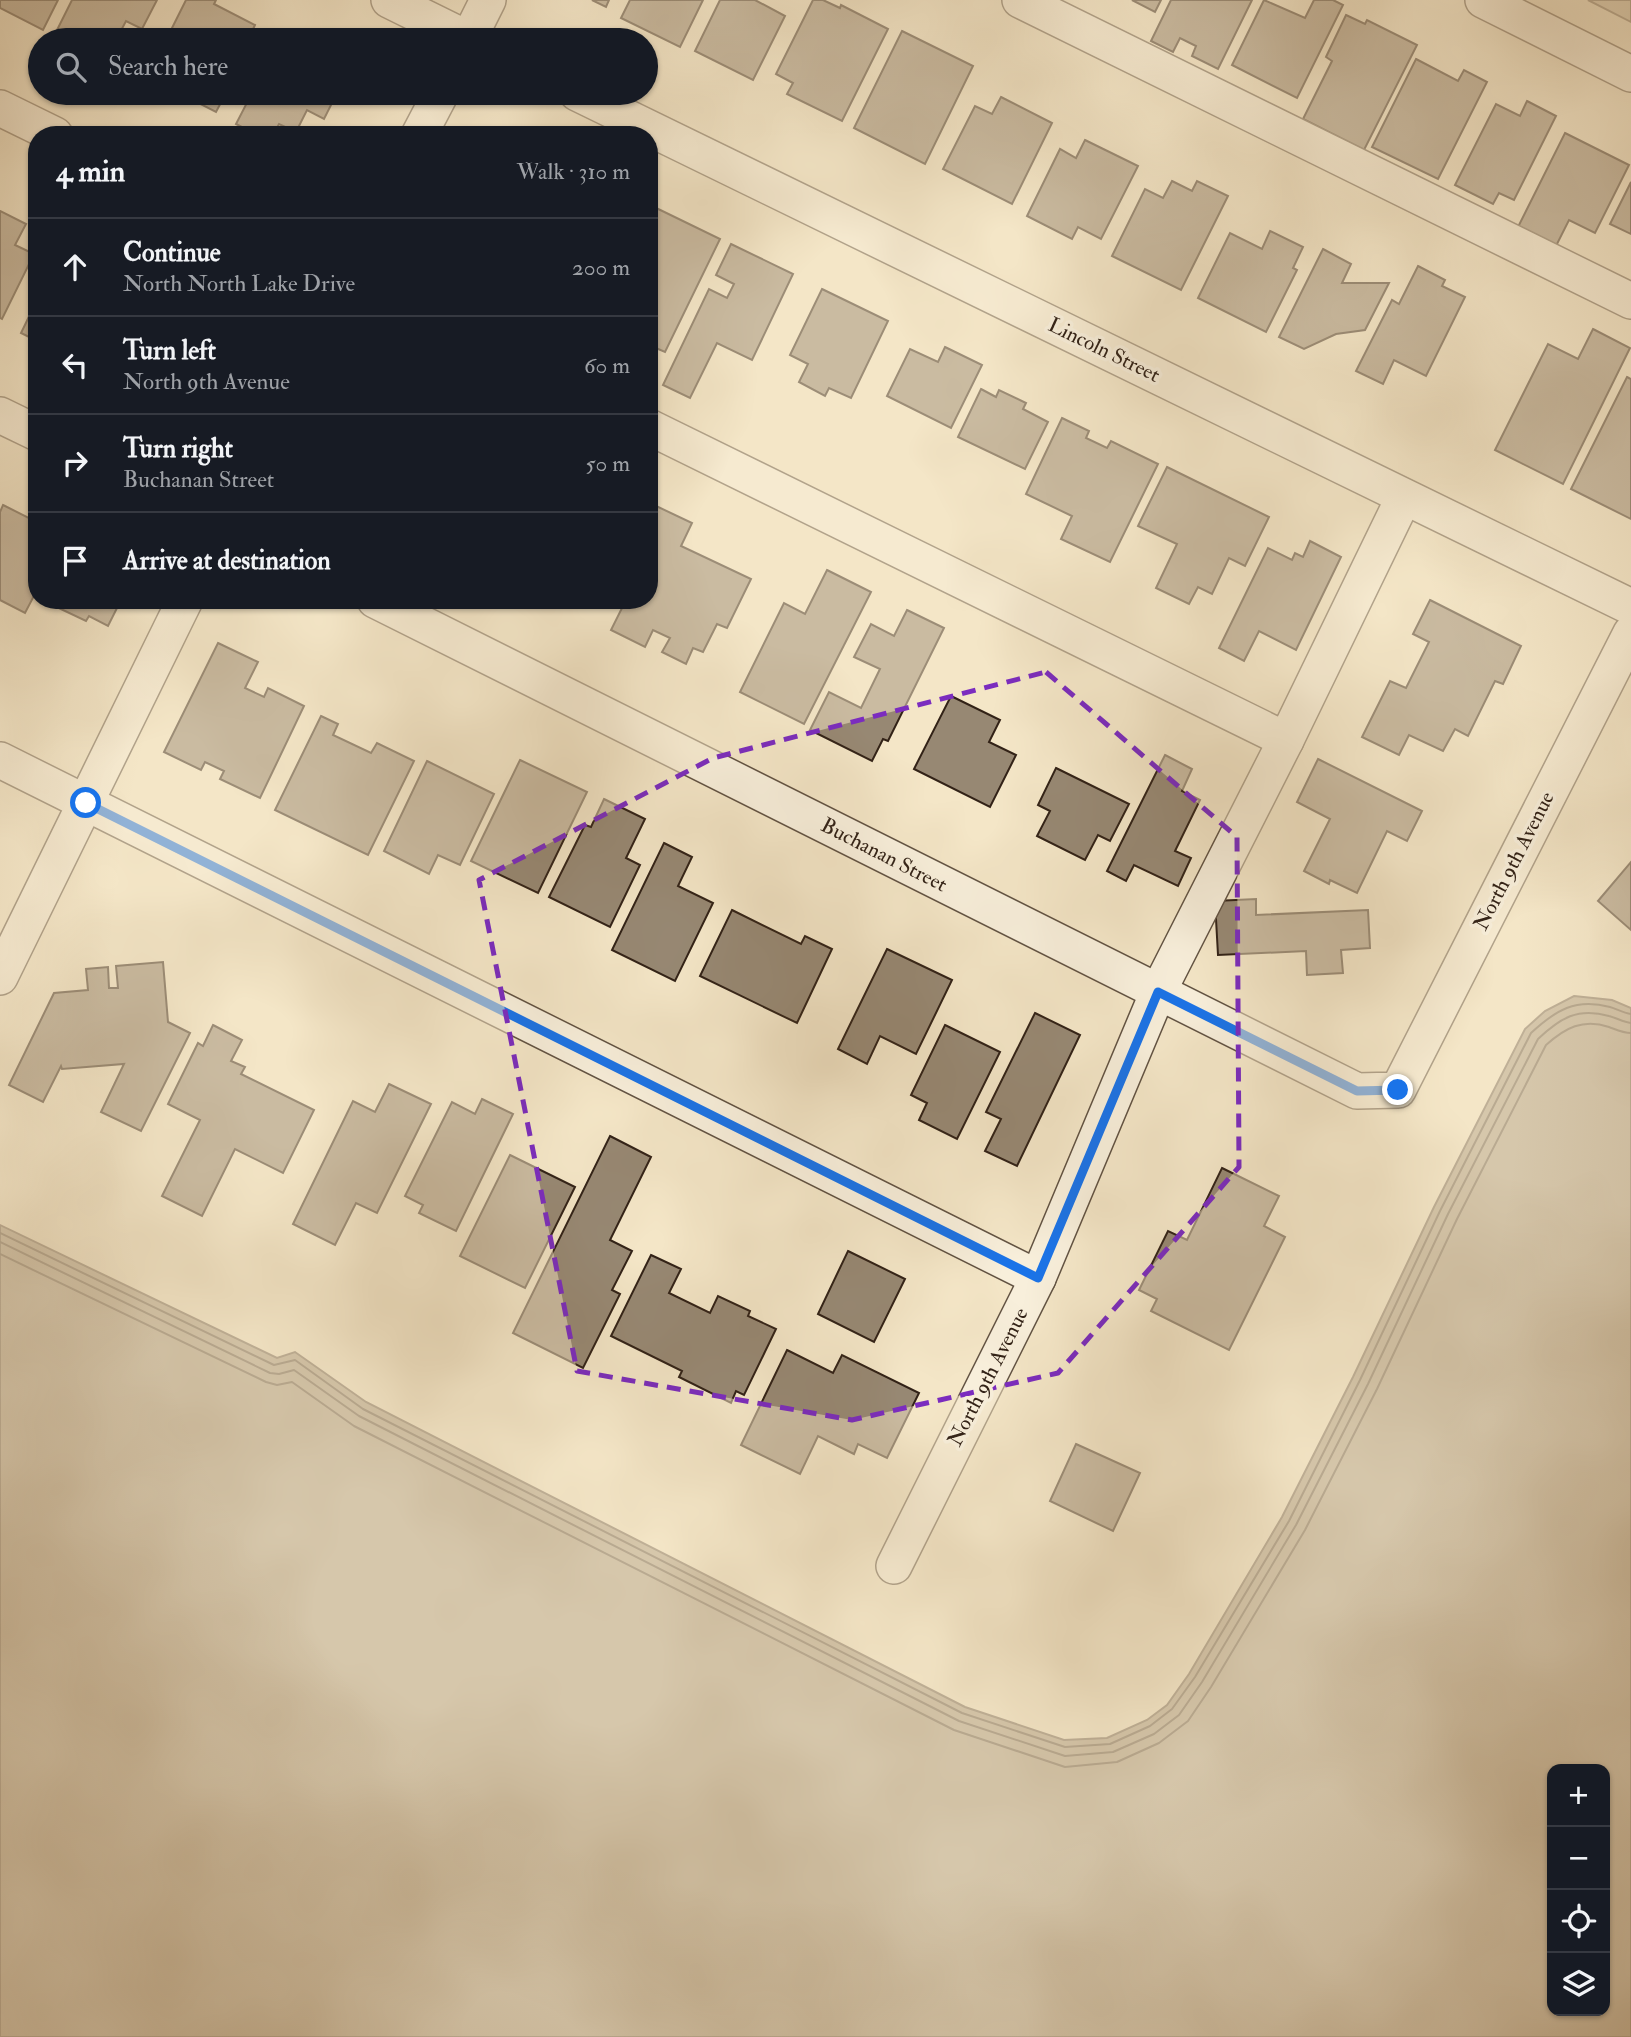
<!DOCTYPE html>
<html lang="en">
<head>
<meta charset="utf-8">
<style>
  body { margin:0; font-family:"IM FELL Double Pica",serif; background:#20242c; color:#f1f3f6 }
  .controls { position:absolute; right:21px; bottom:21px; display:grid; overflow:hidden; border-radius:14px; box-shadow:0 2px 5px #0004 }
  .controls button { width:63px; height:63px; display:grid; place-items:center; padding:0; border:0; border-bottom:2px solid #363941; background:#171b24; color:#f1f3f6; font:35px sans-serif }
  .stop { position:absolute; width:21px; height:21px; margin:-16px; border:5px solid #1a73e8; border-radius:50%; background:#fff }
  .stop.end { background:#1a73e8; border-color:#fff; box-shadow:0 2px 7px #0008 }
  .list { margin:0; padding:0; list-style:none }
  h2 { display:flex; justify-content:space-between; align-items:center; height:91px; margin:0; padding:0 28px; font-size:30px }
  h2 small { font-size:23px; font-weight:400; color:#9ea1a6 }
  .list li { display:grid; grid-template-columns:46px 1fr auto; gap:21px; align-items:center; box-sizing:border-box; height:98px; padding:0 28px; border-top:2px solid #363941 }
  .list b { display:block; font-size:26px; white-space:nowrap }
  .list p { margin:0; font-size:23px; white-space:nowrap; color:#9ea1a6 }
  .list em { font-size:23px; font-style:normal; color:#9ea1a6 }
  .icon { flex:none; width:38px; height:38px; fill:none; stroke:currentColor; stroke-width:2; stroke-linecap:round; stroke-linejoin:round }
  .map { position:relative; flex:none; width:1631px; height:2037px; overflow:hidden }
  .search { position:absolute; background:#171b24; box-shadow:0 2px 5px #0004; left:28px; top:28px; width:630px; height:77px; display:flex; align-items:center; gap:18px; box-sizing:border-box; padding:0 24px; border-radius:38px; color:#9ea1a6; font-size:26px }
  .panel { position:absolute; background:#171b24; box-shadow:0 2px 5px #0004; left:28px; top:126px; width:630px; height:483px; border-radius:28px }
  .map>svg:first-child { display:block }
</style>
</head>
<body>
<div class="map">
<svg width="1631" height="2037" viewBox="0 0 1631 2037">
  <rect width="100%" height="100%" fill="#f4e6c7"/>
  <filter id="stains"><feTurbulence type="fractalNoise" baseFrequency=".00286" numOctaves="4"/><feColorMatrix values="0 0 0 0 .2 0 0 0 0 .09 0 0 0 0 .02 0 0 0 .5 -.17"/></filter>
  <radialGradient id="worn" r=".72"><stop offset=".6" stop-color="#630" stop-opacity="0"/><stop offset="1" stop-color="#630" stop-opacity=".3"/></radialGradient>
  <path fill="#d3c5a9" stroke="#827460" stroke-width="2" d="M1588,0H1631V22Z"/>
  <path fill="#b2a38b" stroke="#7f6f5d" stroke-width="2" fill-rule="evenodd" d="M1574,996L1612,1000L1631,1008V2037H0V1225L277,1358L295,1352L366,1402L965,1707L1064,1740L1107,1738L1147,1720L1167,1705L1189,1674L1282,1517L1353,1377L1434,1207L1525,1029L1545,1011ZM1552,1769H1605V2011H1552Z"/>
  <g fill="none" stroke-linecap="round" stroke-linejoin="round">
    <g stroke="#726251" stroke-width="2">
      <path d="M0,1233L274,1365L295,1360L363,1409L962,1713L1065,1747L1110,1744L1150,1726L1172,1709L1195,1677L1289,1521L1360,1380L1440,1211L1531,1033C1556,1010 1575,998 1610,1007C1617,1009 1623,1013 1631,1014"/>
      <path d="M0,1242L270,1373L279,1374L294,1370L359,1416L959,1721L1065,1756L1113,1752L1154,1734L1179,1715L1202,1682L1296,1525L1368,1384L1448,1214L1538,1039C1560,1018 1578,1007 1609,1016C1617,1018 1623,1022 1631,1023"/>
      <path d="M0,1254L266,1382L277,1385L292,1382L354,1426L954,1730L1065,1767L1117,1762L1159,1743L1188,1721L1211,1687L1305,1530L1377,1389L1457,1219L1546,1045C1565,1028 1583,1018 1609,1027C1617,1030 1623,1033 1631,1033"/>
    </g>
  </g>
  <g fill="#978873" stroke="#322217" stroke-width="2">
    <path d="M0,0H58L43,30L0,8Z"/>
    <path d="M72,0H157L142,29L126,21L116,40H57L60,34L56,32Z"/>
    <path d="M186,0H216L214,4L255,25L248,40H166Z"/>
    <path d="M592,0H609L606,7Z"/>
    <path d="M630,0H703L680,47L621,18Z"/>
    <path d="M720,0H755L785,16L753,80L695,51Z"/>
    <path d="M813,0H823L840,8L841,5L888,29L842,121L787,94L793,83L776,74Z"/>
    <path d="M1132,0H1161L1155,12Z"/>
    <path d="M1171,0H1252L1218,69L1192,56L1196,46L1180,38L1173,52L1151,41Z"/>
    <path d="M1264,0L1305,18L1314,0H1333L1343,5L1297,98L1232,65Z"/>
    <path d="M1346,15L1365,24L1367,20L1417,45L1364,150L1303,119L1332,61L1326,57Z"/>
    <path d="M902,31L973,66L925,164L854,128Z"/>
    <path d="M282,33L296,40H279Z"/>
    <path d="M1416,59L1458,81L1464,70L1487,82L1438,179L1372,147Z"/>
    <path d="M179,93H226L216,112Z"/>
    <path d="M252,93H337L324,119L307,110L296,132L279,124L273,135H258L236,124Z"/>
    <path d="M1001,97L1052,123L1012,204L943,169L975,106L992,114Z"/>
    <path d="M1527,101L1556,116L1514,200L1499,193L1493,204L1455,185L1496,104L1520,116Z"/>
    <path d="M1565,133L1629,165L1595,233L1569,220L1554,250L1516,231Z"/>
    <path d="M1085,140L1138,166L1101,239L1078,227L1072,239L1027,216L1060,149L1076,158Z"/>
    <path d="M1172,181L1192,191L1197,181L1228,196L1181,290L1112,256L1145,189L1163,198Z"/>
    <path d="M1631,182V234L1610,224Z"/>
    <path d="M650,205L720,239L665,352L649,345Z"/>
    <path d="M0,211L26,224L15,245L34,254L2,319L0,318Z"/>
    <path d="M1270,231L1303,247L1293,268L1297,270L1266,332L1198,298L1230,233L1262,249Z"/>
    <path d="M731,244L793,274L752,360L717,343L690,398L663,385L709,289L727,298L734,284L716,275Z"/>
    <path d="M1323,249L1351,264L1342,283H1389L1365,330L1336,334L1304,349L1279,337Z"/>
    <path d="M1418,266L1445,280L1442,286L1465,297L1426,376L1394,360L1383,384L1356,371L1392,300L1399,304Z"/>
    <path d="M822,289L888,321L851,398L829,388L825,396L799,382L808,364L790,355Z"/>
    <path d="M37,300V341L21,333Z"/>
    <path d="M1593,329L1630,348L1563,484L1495,450L1548,344L1578,359Z"/>
    <path d="M945,347L982,365L951,428L887,396L910,349L938,362Z"/>
    <path d="M1627,377L1631,379V519L1571,489Z"/>
    <path d="M981,389L996,397L999,390L1026,403L1023,409L1048,422L1025,469L958,437Z"/>
    <path d="M1062,418L1089,431L1086,438L1107,448L1111,441L1158,464L1110,562L1061,539L1072,516L1026,494Z"/>
    <path d="M1167,467L1269,517L1245,566L1229,558L1212,594L1198,587L1189,604L1156,588L1177,544L1138,526Z"/>
    <path d="M3,505L37,522V590L25,613L0,600V512Z"/>
    <path d="M654,505L692,523L681,546L751,579L727,628L717,624L703,652L693,648L686,664L662,652L670,638L653,630L645,647L611,630L626,600H649V515Z"/>
    <path d="M1310,541L1341,557L1296,650L1259,631L1244,661L1219,648L1268,548L1292,560L1295,553L1303,557Z"/>
    <path d="M827,570L871,592L804,724L740,692L784,603L805,614Z"/>
    <path d="M121,600L108,626L89,616L86,621L44,601Z"/>
    <path d="M1430,600L1521,646L1503,684L1495,681L1468,736L1455,729L1443,751L1409,735L1399,755L1362,737L1390,681L1406,688L1429,642L1413,634Z"/>
    <path d="M907,610L944,628L888,741L883,739L872,761L810,730L829,692L861,708L880,669L854,657L871,624L894,636Z"/>
    <path d="M218,643L258,662L245,688L264,697L268,688L304,706L260,798L220,779L224,771L205,762L201,770L164,752Z"/>
    <path d="M951,696L1000,720L989,742L1016,755L990,807L914,769Z"/>
    <path d="M321,716L338,724L333,735L371,753L377,743L414,761L368,855L275,810Z"/>
    <path d="M1165,755L1192,769L1182,791L1200,800L1175,851L1191,858L1178,886L1134,865L1126,881L1107,871Z"/>
    <path d="M1318,759L1422,811L1407,841L1387,831L1357,893L1330,880L1329,884L1304,871L1330,819L1297,802Z"/>
    <path d="M520,760L587,792L538,893L471,861Z"/>
    <path d="M427,761L494,794L460,865L438,855L429,874L384,851Z"/>
    <path d="M1056,768L1129,804L1110,841L1098,835L1085,860L1037,836L1050,811L1038,805Z"/>
    <path d="M604,799L645,819L626,858L640,865L610,927L549,897L585,825L591,827Z"/>
    <path d="M664,843L692,857L678,886L713,903L675,981L612,950Z"/>
    <path d="M1631,862V930L1598,901Z"/>
    <path d="M1256,899V915L1368,910L1370,948L1341,950L1343,973L1307,975L1306,951L1218,955L1215,901Z"/>
    <path d="M732,910L801,944L805,936L832,949L797,1023L700,976Z"/>
    <path d="M887,949L952,980L916,1054L880,1036L867,1064L838,1049Z"/>
    <path d="M163,962L168,1022L190,1033L141,1131L101,1112L124,1064L62,1069L61,1066L43,1102L9,1085L54,993L88,990L86,969L108,967L109,988H118L116,966Z"/>
    <path d="M1035,1013L1080,1035L1017,1166L985,1151L1001,1119L986,1112Z"/>
    <path d="M213,1025L242,1040L231,1061L245,1067L241,1074L314,1110L283,1173L235,1149L202,1216L162,1196L200,1120L168,1104L198,1043L203,1046Z"/>
    <path d="M945,1025L1000,1052L957,1139L919,1120L927,1103L911,1095Z"/>
    <path d="M389,1084L431,1104L377,1213L356,1203L335,1245L293,1224L353,1101L375,1112Z"/>
    <path d="M482,1099L513,1114L456,1231L419,1213L423,1205L405,1196L452,1102L475,1114Z"/>
    <path d="M610,1136L651,1157L610,1240L632,1251L612,1290L620,1294L583,1368L513,1333Z"/>
    <path d="M510,1155L575,1187L525,1288L460,1256Z"/>
    <path d="M1222,1168L1279,1196L1264,1226L1285,1237L1229,1350L1151,1311L1157,1299L1139,1290L1168,1231L1187,1240Z"/>
    <path d="M848,1251L905,1279L874,1342L818,1314Z"/>
    <path d="M651,1255L681,1269L669,1293L710,1313L718,1296L750,1311L748,1316L776,1329L744,1395L736,1391L731,1403L679,1377L682,1371L611,1336Z"/>
    <path d="M787,1350L833,1373L842,1355L919,1393L887,1458L858,1444L854,1454L818,1436L800,1474L741,1445Z"/>
    <path d="M1076,1444L1140,1473L1113,1531L1050,1501Z"/>
  </g>
  <g fill="none" stroke-linecap="round" stroke-linejoin="round">
    <g stroke="#625343" stroke-width="38">
      <g id="minor">
        <path d="M389,0L470,40"/>
        <path d="M1020,0L1631,301"/>
        <path d="M1483,0L1631,74"/>
        <path d="M468,40L488,0"/>
        <path d="M577,93L1631,607"/>
        <path d="M0,108L55,135"/>
        <path d="M419,135L441,93"/>
        <path d="M0,415L37,433"/>
        <path d="M649,427L1286,740"/>
        <path d="M375,600L1357,1091L1398,1090L1631,633"/>
        <path d="M0,760L1038,1278"/>
        <path d="M0,977L185,600"/>
        <path d="M894,1566L1038,1278L1158,992L1286,740L1404,497"/>
      </g>
    </g>
    <use href="#minor" stroke="#f8efdb" stroke-width="35"/>
  </g>
  <g fill="none" stroke-linecap="round" stroke-linejoin="round">
    <path stroke="#1a73e8" stroke-width="9" d="M86,803L1038,1278L1158,992L1357,1091L1398,1090"/>
  </g>
  <path d="M0 0H1631V2037H0ZM1046,672L1237,837L1239,1167L1058,1373L852,1420L577,1371L479,880L713,758Z" fill="#f4e6c7" fill-opacity=".55" fill-rule="evenodd"/>
  <path fill="none" stroke="#7b2cbf" stroke-width="5" stroke-dasharray="14 9" stroke-linejoin="round" d="M1046,672L1237,837L1239,1167L1058,1373L852,1420L577,1371L479,880L713,758Z"/>
  <g text-anchor="middle" dominant-baseline="central" stroke-width="7" stroke-linejoin="round" paint-order="stroke">
    <g font-size="21" fill="#322217" stroke="#f8efdb">
      <text transform="translate(1104 350) rotate(26)">Lincoln Street</text>
      <text transform="translate(884 855) rotate(27)">Buchanan Street</text>
      <text transform="translate(1514 861) rotate(-63)">North 9th Avenue</text>
      <text transform="translate(988 1377) rotate(-63)">North 9th Avenue</text>
    </g>
  </g>
  <rect width="100%" height="100%" filter="url(#stains)"/>
  <rect width="100%" height="100%" fill="url(#worn)"/>
</svg>
<div class="controls">
<button>+</button>
<button>−</button>
<button><svg class="icon" aria-label="locate" viewBox="0 0 24 24"><circle cx="12" cy="12" r="6"/><path d="M12 2v4M12 18v4M2 12h4M18 12h4"/></svg></button>
<button><svg class="icon" aria-label="layers" viewBox="0 0 24 24"><path d="M12 4l9 5-9 5-9-5zM3 14l9 5 9-5"/></svg></button>
</div>
<div class="stop" style="left:86px;top:803px"></div>
<div class="stop end" style="left:1398px;top:1090px"></div>
<div class="search"><svg class="icon" aria-label="search" viewBox="0 0 24 24"><circle cx="10" cy="10" r="6"/><path d="M15 15l6 6"/></svg>Search here</div>
<section class="panel">
<h2>4 min<small>Walk · 310 m</small></h2>
<ul class="list">
<li><svg class="icon" aria-label="ahead" viewBox="0 0 24 24"><path d="M12 20V5M6 11l6-6 6 6"/></svg><div><b>Continue</b><p>North North Lake Drive</p></div><em>200 m</em></li>
<li><svg class="icon" aria-label="left" viewBox="0 0 24 24"><path d="M17 20v-9H6M10 6l-5 5 5 5"/></svg><div><b>Turn left</b><p>North 9th Avenue</p></div><em>60 m</em></li>
<li><svg class="icon" aria-label="right" viewBox="0 0 24 24"><path d="M7 20v-9h11M14 6l5 5-5 5"/></svg><div><b>Turn right</b><p>Buchanan Street</p></div><em>50 m</em></li>
<li><svg class="icon" aria-label="arrive" viewBox="0 0 24 24"><path d="M6 21V4h12l-3 4 3 4H6"/></svg><div><b>Arrive at destination</b></div></li>
</ul>
</section>
</div>
</body>
</html>
